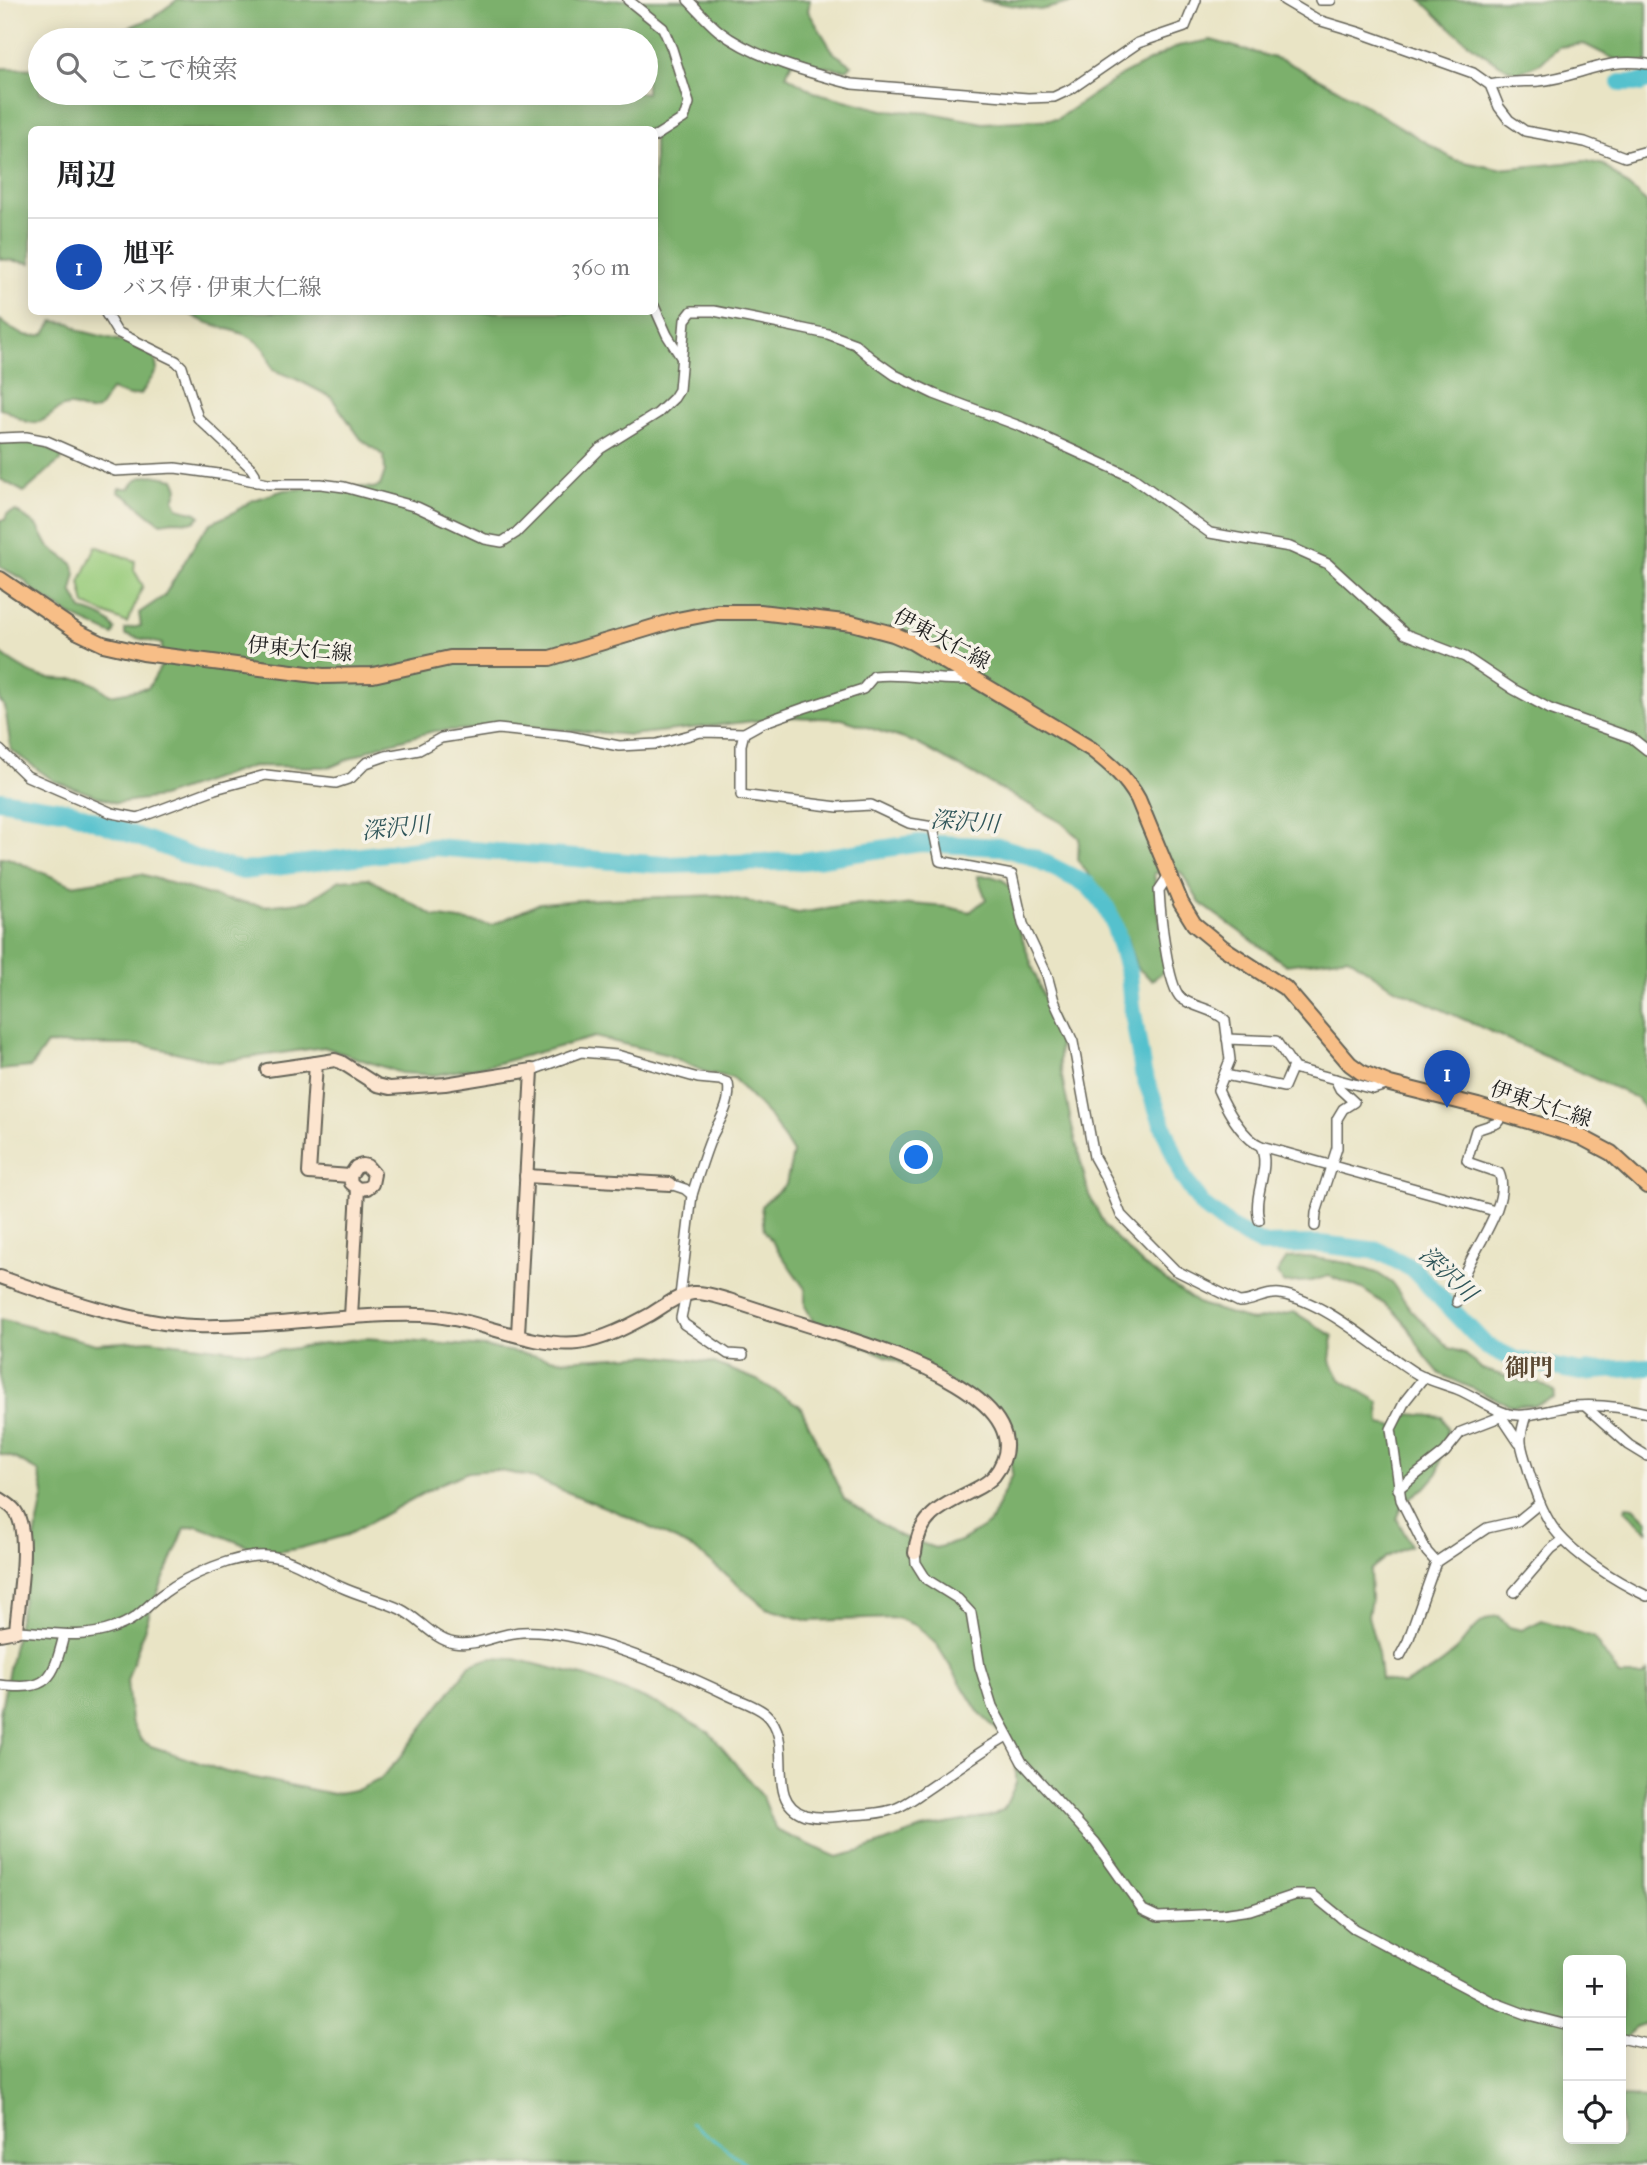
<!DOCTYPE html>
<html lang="ja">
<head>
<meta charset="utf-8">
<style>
  body { margin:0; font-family:"IM FELL French Canon","Noto Serif JP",serif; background:#f6f6f6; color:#202124 }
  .controls { position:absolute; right:21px; bottom:21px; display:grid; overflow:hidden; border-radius:10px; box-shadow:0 4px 18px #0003 }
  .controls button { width:63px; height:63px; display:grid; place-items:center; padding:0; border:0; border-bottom:2px solid #e0e0e0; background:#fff; color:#202124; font:35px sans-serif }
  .you { position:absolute; left:917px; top:1158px; width:24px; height:24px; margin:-18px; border:5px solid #fff; border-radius:50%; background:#1a73e8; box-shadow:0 0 0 10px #1a73e833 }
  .badge { display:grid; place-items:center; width:46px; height:46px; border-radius:50%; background:#d1495b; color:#fff; font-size:23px; font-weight:700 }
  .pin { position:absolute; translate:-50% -58px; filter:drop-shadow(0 2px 4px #0008) }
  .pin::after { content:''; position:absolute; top:37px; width:24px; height:21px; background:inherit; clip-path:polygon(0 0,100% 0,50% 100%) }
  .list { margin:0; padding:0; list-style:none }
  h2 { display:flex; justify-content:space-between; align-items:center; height:91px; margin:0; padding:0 28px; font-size:30px }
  h2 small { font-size:23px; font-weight:400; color:#757577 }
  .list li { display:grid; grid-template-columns:46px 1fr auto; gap:21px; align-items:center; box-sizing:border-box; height:98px; padding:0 28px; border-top:2px solid #e0e0e0 }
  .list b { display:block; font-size:26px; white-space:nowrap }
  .list p { margin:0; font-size:23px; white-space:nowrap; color:#757577 }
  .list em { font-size:23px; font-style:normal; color:#757577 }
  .icon { flex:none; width:38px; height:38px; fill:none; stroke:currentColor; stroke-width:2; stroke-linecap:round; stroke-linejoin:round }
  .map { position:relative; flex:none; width:1647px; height:2165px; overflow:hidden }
  .search { position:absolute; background:#fff; box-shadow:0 4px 18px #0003; left:28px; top:28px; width:630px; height:77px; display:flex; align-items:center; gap:18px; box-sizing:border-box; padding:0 24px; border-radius:38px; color:#757577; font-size:26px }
  .panel { position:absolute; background:#fff; box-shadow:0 4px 18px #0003; left:28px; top:126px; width:630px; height:189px; border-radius:10px }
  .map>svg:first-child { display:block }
</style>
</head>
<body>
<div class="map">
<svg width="1647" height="2165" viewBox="0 0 1647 2165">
  <rect width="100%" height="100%" fill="#f7f3e8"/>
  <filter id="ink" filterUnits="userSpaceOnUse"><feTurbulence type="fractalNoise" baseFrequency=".0143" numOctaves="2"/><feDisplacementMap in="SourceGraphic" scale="14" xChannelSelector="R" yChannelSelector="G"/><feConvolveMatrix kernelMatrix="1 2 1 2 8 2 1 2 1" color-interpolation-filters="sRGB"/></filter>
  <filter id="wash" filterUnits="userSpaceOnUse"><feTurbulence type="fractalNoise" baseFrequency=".00686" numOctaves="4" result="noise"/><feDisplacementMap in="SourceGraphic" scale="28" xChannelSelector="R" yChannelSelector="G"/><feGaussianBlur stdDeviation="1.57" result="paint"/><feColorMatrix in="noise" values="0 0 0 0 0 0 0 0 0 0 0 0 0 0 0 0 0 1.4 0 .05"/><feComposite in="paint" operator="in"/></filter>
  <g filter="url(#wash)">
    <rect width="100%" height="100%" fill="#e9e4c5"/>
    <path fill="#9acc7c" stroke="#5b744c" stroke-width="2" d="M96,546L135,561L134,570L143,586L127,623L85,605L80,582Z"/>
    <g fill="#7bb06c" stroke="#4c6644" stroke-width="2" fill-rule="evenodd">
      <path d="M177,0H810L808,11L834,53L852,65L847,70L792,62L786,75L814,92L883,110L932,113L983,123L1057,119L1122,75L1178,46L1211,40L1285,61L1335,87L1455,160L1499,169L1586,161L1604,165L1647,203V1113L1637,1098L1390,986L1348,957L1286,965L1200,903L1181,872L1154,873L1166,970L1152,980L1136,967L1129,942L1108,899L1078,861L1079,838L1061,822L916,743L842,719L790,717L631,735L525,727L434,731L379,746L331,767L253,766L161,797L116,803L54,781L11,750L5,707L0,701V653C13,663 32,676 49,678C82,682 80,671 110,695L148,688L161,666L162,644L125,635V629L141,626L139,613L164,596L200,536L211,523L235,512L251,501L284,490L348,486L373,488L380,486L385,471L384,456L361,439L331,397L296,379L273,370C270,364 268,354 264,349C246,326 208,330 188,312H654V130H32L31,263L0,259V68L40,69V93H646V40H98L152,18Z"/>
      <path d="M981,0H1083L1040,10Z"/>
      <path d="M1421,0L1647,1V62L1622,63L1584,44L1558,47L1541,63L1517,73C1480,57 1450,28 1421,0Z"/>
      <path d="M0,320C15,332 26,340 45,334L53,321L70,323L81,331L129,343L155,357L157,370L141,394L129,396L111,390C107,395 103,405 98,409C89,415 80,407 71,406C54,404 47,429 25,421C14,417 13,411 0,409Z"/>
      <path d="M28,441L41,443L62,457L61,461C47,469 38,482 24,492L0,479V443Z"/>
      <path d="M153,475L174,479L178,488L174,500L178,508L196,513L200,516L194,522L174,521L161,523C145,514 134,499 118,492L119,488H130C136,478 142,476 153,475Z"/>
      <path d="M16,511L38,527L48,546L72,563L76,573L72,591L82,610C94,613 110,618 115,630L113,635L70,615L34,591L23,579L0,567V520H5L7,514Z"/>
      <path d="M0,858H8L72,885L141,874L223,899L265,906L308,901L340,880L368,878L434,916L492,925L540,903L581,900L719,895L798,913L859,904L889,907L912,904L948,907L970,912L986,899L977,876H991L1003,880L1010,887L1016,921L1042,993L1060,1034L1059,1062L1071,1122L1089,1195L1106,1228L1142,1264L1199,1304L1252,1321L1294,1312L1333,1336L1330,1360L1340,1379L1379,1402L1380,1424L1396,1427L1410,1414L1442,1417L1448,1428L1438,1473L1426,1487L1404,1502L1397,1519L1411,1545L1385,1558L1370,1570L1371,1599L1368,1616L1378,1653L1381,1679L1402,1685C1421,1677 1438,1668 1453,1653C1469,1638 1476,1618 1499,1616L1509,1627L1522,1630L1542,1620L1593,1637L1620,1676H1643L1647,1672V2024L1636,2028L1621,2041V1960H1568V2139H1621V2097L1647,2098V2165H0V1714L44,1493L38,1471L14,1458L0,1454V1319L96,1344L149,1340L262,1353L365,1338L485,1347L562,1360L650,1355L714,1363L757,1380L800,1406L844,1499L898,1535L935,1548L961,1541L990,1523L1012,1474L1007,1427L1003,1412L979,1397L815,1325L805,1306V1289L764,1230L761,1206L786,1184L793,1153L771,1118L733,1078L705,1072L668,1055L595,1037L495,1064L435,1075L401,1073L324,1047L218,1062L144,1045L47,1044L31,1067L0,1070ZM495,1470L527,1476L624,1515L696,1550L766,1608L808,1621L897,1618L917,1626L937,1645L979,1713L1004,1736L1016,1762V1783L1004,1809L993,1815L921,1829L861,1851L837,1857L776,1830L763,1797L710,1733L658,1704L587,1677L515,1659L490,1658L470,1665L398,1760L379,1780L359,1789L333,1794L226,1772L151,1746L141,1740L131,1721L127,1681L151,1609L185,1528L197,1526L267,1554L301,1548L347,1535L440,1484L468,1472Z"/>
      <path d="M1309,1257L1347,1263L1377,1273L1392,1283L1411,1310L1449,1348L1464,1353L1482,1369L1527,1383L1538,1382L1555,1392L1554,1398L1535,1405L1512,1406L1440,1374L1425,1356L1408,1327L1393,1310L1362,1289L1329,1276L1311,1281L1284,1283L1277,1273L1287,1258Z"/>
      <path d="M1626,1506L1634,1507L1647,1520V1531L1625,1510Z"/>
    </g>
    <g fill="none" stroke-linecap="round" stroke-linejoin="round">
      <path stroke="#54c1cd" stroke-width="2.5" d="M691,2123L748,2165"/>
      <g stroke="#54c1cd" stroke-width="18">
        <path d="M1620,83H1640L1647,80"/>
        <path d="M0,800L69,811L200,860L243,871L434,847L665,865L803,861L920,843L1001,847L1033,857L1088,885L1105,905L1114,924L1129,975L1132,1006L1143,1073L1183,1177L1202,1205L1233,1229L1264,1245L1320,1244L1379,1251L1413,1269L1486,1346L1514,1359L1580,1372L1647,1367"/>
      </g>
    </g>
  </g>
  <g filter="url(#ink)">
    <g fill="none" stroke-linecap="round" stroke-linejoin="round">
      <g stroke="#646257" stroke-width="12">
        <g id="street">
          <path d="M628,0L663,28L672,49L689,103L684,118L654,137"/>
          <path d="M688,0C698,10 708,22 719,31C754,58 810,73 852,84L1028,98L1054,97L1071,89L1138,43L1185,27L1196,0"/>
          <path d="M1284,0L1318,20L1358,32L1473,73L1490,85L1499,107L1509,120L1525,131L1585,142L1625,157L1647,151"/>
          <path d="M1320,0H1331"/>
          <path d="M1490,85C1507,81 1522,82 1539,81C1579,77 1605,57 1647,64"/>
          <path d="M654,306L667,335L681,357"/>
          <path d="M105,312L117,332L176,361L182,367L198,418L251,468L255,474L256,482"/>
          <path d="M0,438L26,437L47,441L115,471L175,468L226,475L268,484H321L344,487L417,507L485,539L502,542L516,533L600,449L658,413L674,398L679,390L685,320L692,311H714L775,323L828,334L855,344L871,358L895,375L934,394L1022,427L1132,477L1210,533L1290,547L1328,564L1405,634L1465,657L1513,689L1550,709L1632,738L1647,750"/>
          <path d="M744,733L741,745V795L838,807L871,805L909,823L933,827L940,861L1012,875L1023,924L1047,975L1054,1001L1073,1042L1094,1157L1107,1180L1121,1215L1175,1270L1239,1302C1253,1302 1265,1292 1280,1294C1326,1301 1378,1350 1417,1374C1430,1381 1444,1384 1457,1389C1474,1396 1488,1407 1505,1413C1527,1420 1551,1408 1573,1406C1598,1404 1623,1407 1647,1413"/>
          <path d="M0,750L27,776L112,813L138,818L215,789L266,775L336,783L351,778L366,763L386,756L419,750L441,738L498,729L569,736L619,746L657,744L701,732L744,733L762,723L804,708L863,689L874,676C907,672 941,683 974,679"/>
          <path d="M1169,875L1159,890C1160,910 1167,986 1181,998C1194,1008 1213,1008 1225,1020L1230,1060L1218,1090C1226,1108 1242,1138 1261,1146L1495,1211"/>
          <path d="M1293,1068L1373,1089L1390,1084"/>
          <path d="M532,1070L581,1052L617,1055L698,1078L720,1080L728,1083C732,1102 720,1120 712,1136C704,1155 698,1176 692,1195"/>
          <path d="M1225,1075L1284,1087L1293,1066L1276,1041L1227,1039"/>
          <path d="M670,1184L685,1189L692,1195L680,1296"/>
          <path d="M1259,1220C1252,1195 1271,1170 1261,1146"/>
          <path d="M1315,1226L1316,1213L1337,1148V1119L1343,1109L1354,1102L1340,1089L1335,1079"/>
          <path d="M686,1294L681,1318L684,1324L728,1354L743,1355"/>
          <path d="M1457,1302C1460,1293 1461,1284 1464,1275C1473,1250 1512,1201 1499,1173L1470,1163L1467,1160L1476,1130L1497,1123L1505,1113"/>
          <path d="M1424,1377L1405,1401L1391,1429L1401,1500L1427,1552L1436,1562"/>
          <path d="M1585,1406L1629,1445L1647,1456"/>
          <path d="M1499,1413L1519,1443"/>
          <path d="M1526,1415C1517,1444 1521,1444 1529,1472C1535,1491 1541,1509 1552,1526C1570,1553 1617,1582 1647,1596"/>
          <path d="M1398,1489L1445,1452L1461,1432L1500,1417"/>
          <path d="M915,1553L916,1563L926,1579L958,1599L971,1613L980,1667L992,1706L1022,1762L1095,1842L1143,1910L1158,1917L1222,1914L1250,1910L1295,1895H1313L1355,1929L1493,2002L1525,2014L1568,2025"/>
          <path d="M1514,1592L1551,1549L1563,1540"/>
          <path d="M16,1631C49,1632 81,1640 113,1628C140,1619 144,1607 164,1593C188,1575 236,1554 267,1556C293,1557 317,1577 341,1587C360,1596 381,1600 400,1609C419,1618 433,1639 454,1643C477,1647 499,1633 522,1632C582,1629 676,1670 730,1696C741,1701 757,1706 766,1714C797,1741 762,1800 805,1815C820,1819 836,1817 851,1815C864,1814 879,1814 891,1810C903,1807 916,1797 926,1790C953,1772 979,1752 1007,1736"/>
          <path d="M1400,1656L1408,1641L1436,1562L1487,1528L1518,1521L1540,1503"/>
          <path d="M0,1685C48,1691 53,1680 64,1635"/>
          <path d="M1621,2038L1647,2044"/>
        </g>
      </g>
      <g stroke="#646257" stroke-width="16">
        <g id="secondary">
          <path d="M267,1070L316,1063"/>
          <path d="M350,1176L356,1167L362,1165L367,1166L374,1174L372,1184L367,1188L358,1189"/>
          <path d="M526,1176L670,1184"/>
          <path d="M0,1277C56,1297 136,1324 195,1326C271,1328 346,1313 422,1315C473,1316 528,1348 578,1343C603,1340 629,1326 651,1314C664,1306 678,1295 693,1293C706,1292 718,1297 729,1300C761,1311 794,1321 826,1331C872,1346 1054,1399 994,1476C988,1483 980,1487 972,1491C942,1506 918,1516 915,1553"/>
          <path d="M351,1317L358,1189L351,1183L350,1176L309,1173L316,1063L335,1060L341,1062L377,1085L390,1088L445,1084L532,1070L518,1334"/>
          <path d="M0,1499C6,1503 14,1507 17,1514C30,1538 18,1602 16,1631L0,1634"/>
        </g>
      </g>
      <g stroke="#646257" stroke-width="18">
        <path id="primary" d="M0,579L78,632L103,644L143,653L323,676L373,675L450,658H550L677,620L717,612H760L852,623L893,634L912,642L1091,749C1110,764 1126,777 1138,799L1181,903L1194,924L1222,947L1285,988L1350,1064L1361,1072L1390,1084L1478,1106L1581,1137L1611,1153L1647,1186"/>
      </g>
      <use href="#street" stroke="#fff" stroke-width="9"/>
      <use href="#secondary" stroke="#fce5cf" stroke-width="12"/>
      <use href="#primary" stroke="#f7be87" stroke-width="14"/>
    </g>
  </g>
  <g text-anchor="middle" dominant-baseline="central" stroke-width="7" stroke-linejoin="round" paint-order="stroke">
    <g font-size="21" fill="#1c1c1c" stroke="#f7f3e8">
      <text transform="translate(942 639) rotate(28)">伊東大仁線</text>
      <text transform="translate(300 649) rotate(5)">伊東大仁線</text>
      <text transform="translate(1541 1104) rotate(18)">伊東大仁線</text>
    </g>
    <g font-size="23" font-style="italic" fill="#30565a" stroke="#f7f3e8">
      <text transform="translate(965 822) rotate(4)">深沢川</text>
      <text transform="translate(396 828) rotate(-6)">深沢川</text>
      <text transform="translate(1448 1274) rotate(43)">深沢川</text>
    </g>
    <g font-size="24" font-weight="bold" fill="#5b4933" stroke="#f7f3e8">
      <text x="1529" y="1368">御門</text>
    </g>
  </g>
</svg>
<div class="controls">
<button>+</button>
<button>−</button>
<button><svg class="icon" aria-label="locate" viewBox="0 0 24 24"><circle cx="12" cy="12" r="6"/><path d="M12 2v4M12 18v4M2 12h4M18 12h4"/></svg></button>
</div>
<div class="you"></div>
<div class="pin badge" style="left:1447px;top:1108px;background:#1a4fb4">1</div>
<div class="search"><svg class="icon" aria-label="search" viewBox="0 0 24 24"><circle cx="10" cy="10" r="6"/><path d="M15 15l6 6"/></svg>ここで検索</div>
<section class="panel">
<h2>周辺<small></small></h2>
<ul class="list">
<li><span class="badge" style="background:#1a4fb4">1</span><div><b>旭平</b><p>バス停 · 伊東大仁線</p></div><em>360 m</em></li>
</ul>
</section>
</div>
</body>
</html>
